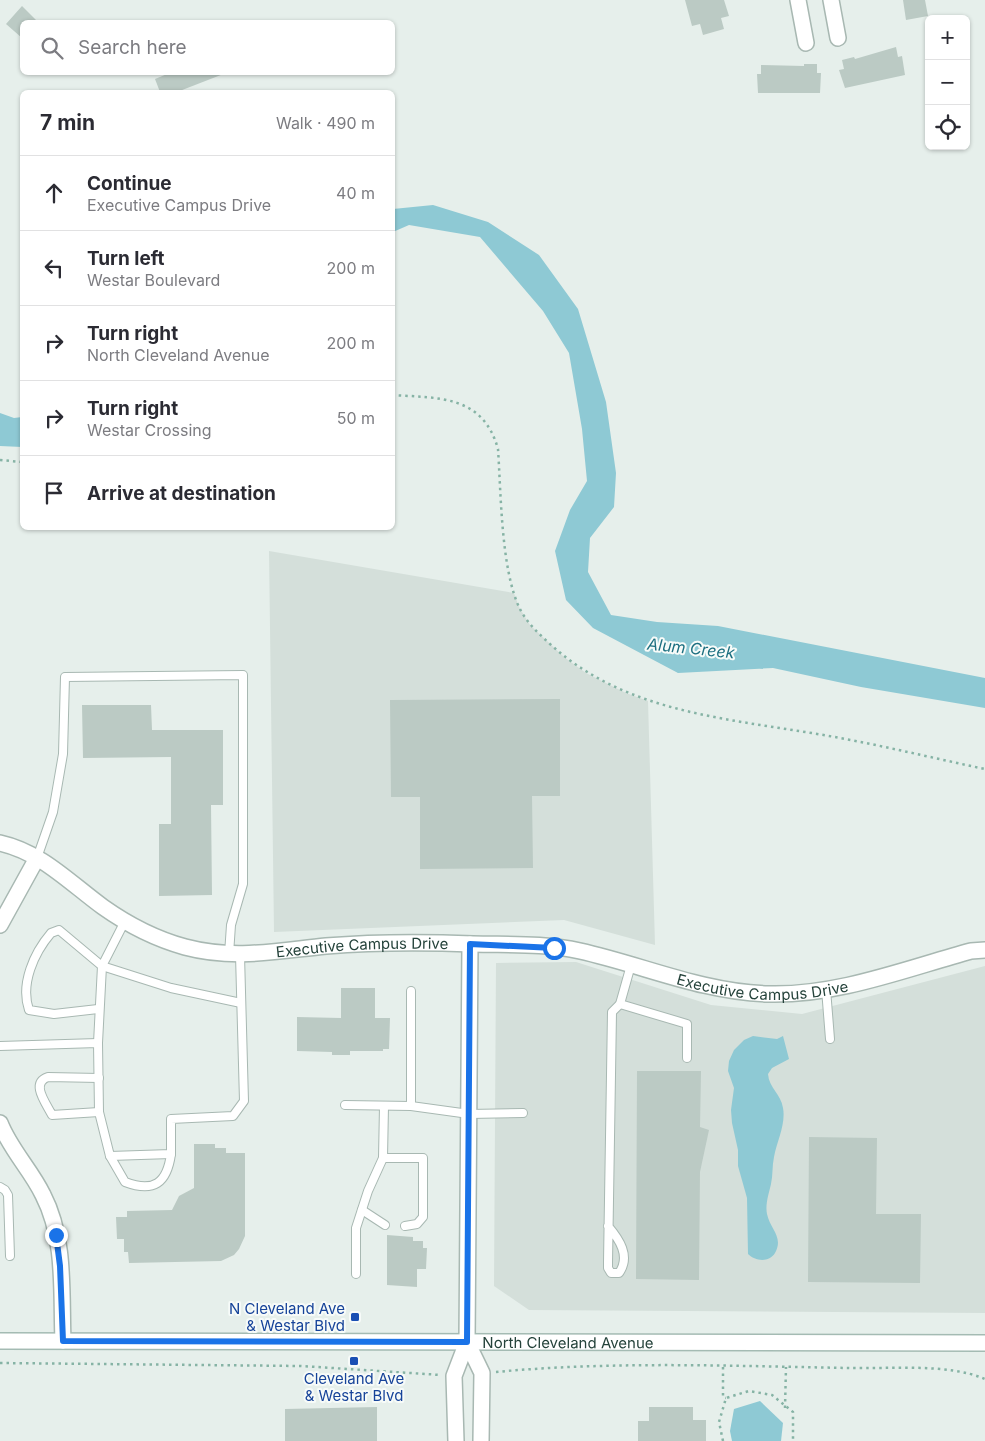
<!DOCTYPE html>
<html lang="en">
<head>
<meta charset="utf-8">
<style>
  body { margin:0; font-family:Inter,sans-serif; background:#f2f2f3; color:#2b2b33 }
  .controls { position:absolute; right:15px; top:15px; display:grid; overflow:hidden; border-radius:8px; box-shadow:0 1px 4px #0004 }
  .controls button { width:45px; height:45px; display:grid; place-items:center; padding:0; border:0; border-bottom:1px solid #e1e1e2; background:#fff; color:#2b2b33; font:25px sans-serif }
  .stop { position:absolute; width:15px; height:15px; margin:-11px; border:4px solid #1a73e8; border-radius:50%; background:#fff }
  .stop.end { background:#1a73e8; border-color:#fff; box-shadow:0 1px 5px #0008 }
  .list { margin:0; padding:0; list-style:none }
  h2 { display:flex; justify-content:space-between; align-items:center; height:65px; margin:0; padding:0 20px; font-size:21px }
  h2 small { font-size:16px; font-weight:400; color:#7c7c81 }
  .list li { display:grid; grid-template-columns:32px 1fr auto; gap:15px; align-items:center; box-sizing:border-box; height:75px; padding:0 20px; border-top:1px solid #e1e1e2 }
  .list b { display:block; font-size:19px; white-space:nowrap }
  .list p { margin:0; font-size:16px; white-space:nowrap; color:#7c7c81 }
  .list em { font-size:16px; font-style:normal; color:#7c7c81 }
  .icon { flex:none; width:28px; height:28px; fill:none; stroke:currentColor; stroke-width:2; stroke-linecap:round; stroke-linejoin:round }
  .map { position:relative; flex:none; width:985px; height:1441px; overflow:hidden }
  .search { position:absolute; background:#fff; box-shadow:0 1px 4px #0004; left:20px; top:20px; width:375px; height:55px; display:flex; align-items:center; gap:12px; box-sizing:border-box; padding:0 18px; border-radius:8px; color:#7c7c81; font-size:19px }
  .panel { position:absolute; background:#fff; box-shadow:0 1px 4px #0004; left:20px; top:90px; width:375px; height:440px; border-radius:8px }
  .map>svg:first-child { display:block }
</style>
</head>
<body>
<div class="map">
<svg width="985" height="1441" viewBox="0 0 985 1441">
  <rect width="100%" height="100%" fill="#e6efeb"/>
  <g fill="#d4dfda">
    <path d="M269,551L514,593L519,607L530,625L564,657L586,673L626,693L648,701L655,945L564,920L274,932Z"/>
    <path d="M576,962L711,1005L802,1014L985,966V1313L529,1310L494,1286L496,963Z"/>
  </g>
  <g fill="#8ec9d4">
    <path d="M433,205L488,222L539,255L578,309L606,402L616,473L614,507L590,538L588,572L611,615L657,622L718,626L985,678V708L861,687L773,668L678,673L593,628L566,600L555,551L570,510L587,481L582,429L569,353L543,311L480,237L409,225L393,232V209Z"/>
    <path d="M0,413L14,418L22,417V447L0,446Z"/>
    <path d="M753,1036L777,1039L783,1036L789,1059L772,1068L768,1074C769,1088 781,1094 783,1108C786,1124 777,1141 774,1157C772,1166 773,1175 771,1184C769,1193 765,1204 767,1214C770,1229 784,1237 775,1253C769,1263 755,1261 748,1254L747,1198L738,1166V1150L732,1123L731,1110L734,1088L728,1071L729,1061L734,1050L744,1040Z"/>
    <path d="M760,1401L783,1423L781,1441H732L730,1431L734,1409Z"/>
  </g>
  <g fill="#bbcac4">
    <path d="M685,0H724L729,16L721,18L724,29L703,35L700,24L692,26Z"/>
    <path d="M903,0H925L928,16L906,20Z"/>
    <path d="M22,6L38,22H22V38L6,24Z"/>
    <path d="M896,47L898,57L902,56L905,75L845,88L839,70L844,69L842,60L854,57L855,59Z"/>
    <path d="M804,64H817V73H821L820,93H758L757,74H761V65L804,66Z"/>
    <path d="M172,72H225L226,73L177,92H160L155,79Z"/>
    <path d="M560,699V796H532L533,868L420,869V797H391L390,700Z"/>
    <path d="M82,705H151L152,730H223V805H211L212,895L159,896V824H171V757L83,758Z"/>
    <path d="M341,988H375V1018H390L389,1049H383V1051H350V1055H332V1052L297,1051V1017L341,1018Z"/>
    <path d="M637,1071H701L700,1127L709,1130L700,1172L699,1280L636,1279Z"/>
    <path d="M809,1137L877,1138L876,1214H921L920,1283L808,1282Z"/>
    <path d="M194,1144H215V1148H226V1153H245V1236L239,1249L234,1255L221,1261L129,1263L128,1252H124V1239H117L116,1217H127V1211L172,1210L179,1196L194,1188Z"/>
    <path d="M387,1235L413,1237V1241H423V1248H427L426,1269H417V1287L387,1285Z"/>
    <path d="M377,1407V1441H285V1409Z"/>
    <path d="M649,1407H693V1420H706V1441H638V1421H649Z"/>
  </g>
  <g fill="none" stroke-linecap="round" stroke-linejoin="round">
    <g stroke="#a8b8b2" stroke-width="10">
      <g id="service">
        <path d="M37,858L53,812L63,754L65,677L243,675V884L231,925L229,954"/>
        <path d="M826,989L830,1039"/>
        <path d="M620,1004L687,1024V1058"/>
        <path d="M98,1009L54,1014L29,1010C20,984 34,953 51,933L59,930L102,966L171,988L241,1003"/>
        <path d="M98,1043L102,966L125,921"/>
        <path d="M0,1046L98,1043L99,1112L110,1156L171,1154V1119L233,1116L244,1101L240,955"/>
        <path d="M99,1078L48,1077C30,1083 46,1103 52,1115L99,1112"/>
        <path d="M345,1105L411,1106L469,1114L523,1113"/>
        <path d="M411,1106V991"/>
        <path d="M110,1156L125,1182C154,1193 167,1183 171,1154"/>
        <path d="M383,1158H423V1217L417,1224L405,1226"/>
        <path d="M0,1187L5,1190L8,1195L10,1256"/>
        <path d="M362,1210L385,1225"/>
        <path d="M608,1226C619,1239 631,1256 619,1273H611L608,1268V1262L612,1012L620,1004L631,965"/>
        <path d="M356,1274V1228L368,1191L383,1158L384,1106"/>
      </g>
    </g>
    <g stroke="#a8b8b2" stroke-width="18">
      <g id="minor">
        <path d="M798,0L806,43"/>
        <path d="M831,0L838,38"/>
        <path id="s1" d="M0,843C41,852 70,883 103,907C127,924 156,939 185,947C234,960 276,951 326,946C375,942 425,942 473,944C508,945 546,943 580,951C643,965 702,992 768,994C837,996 905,969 971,951L985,950"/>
        <path d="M0,925L37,858"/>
        <path d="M0,1123C10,1149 31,1170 43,1195C66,1239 61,1294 63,1341"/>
        <path d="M467,1342L482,1373L481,1441"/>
        <path d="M456,1441L454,1376L467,1342L470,944"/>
      </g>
    </g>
    <g stroke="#a4bbb3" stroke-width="18">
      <g id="secondary">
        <path id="s2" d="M0,1341L985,1343"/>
      </g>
    </g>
    <g stroke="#86b3a5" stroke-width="2.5" stroke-dasharray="2.5 4" stroke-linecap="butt">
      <path d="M392,395C439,398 483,395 498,449C501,493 501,568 519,607C526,622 538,633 550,644C630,717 740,719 840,738C889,747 937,759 985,769"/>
      <path d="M0,460L22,462"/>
      <path d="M0,1363L301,1366L441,1375"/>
      <path d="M723,1367V1397L726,1398"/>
      <path d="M496,1372C611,1361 734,1366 849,1368C890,1369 948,1363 985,1379"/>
      <path d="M785,1408L786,1367"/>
      <path d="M723,1441L719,1422L726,1398L749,1391L772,1395L793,1412V1441"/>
    </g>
    <use href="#service" stroke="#fff" stroke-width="8"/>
    <use href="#minor" stroke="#fff" stroke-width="15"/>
    <use href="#secondary" stroke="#fff" stroke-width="15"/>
  </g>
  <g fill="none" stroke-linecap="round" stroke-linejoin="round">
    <path stroke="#1a73e8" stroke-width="6" d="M56,1235L60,1266L63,1341L467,1342L470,944L554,948"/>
  </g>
  <g fill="#1a4fb4" stroke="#f7fbf9" stroke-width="2">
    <rect x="350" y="1312" width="10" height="10" rx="2.5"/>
    <rect x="349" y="1356" width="10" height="10" rx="2.5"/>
  </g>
  <g text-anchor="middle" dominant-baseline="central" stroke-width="4" stroke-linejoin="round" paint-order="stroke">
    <g font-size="15" fill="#24423a" stroke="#f7fbf9">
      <text stroke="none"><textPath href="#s1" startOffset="392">Executive Campus Drive</textPath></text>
      <text stroke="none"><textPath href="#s1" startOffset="798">Executive Campus Drive</textPath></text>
      <text stroke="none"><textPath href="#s2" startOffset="568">North Cleveland Avenue</textPath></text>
    </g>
    <g font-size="15" fill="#164399" stroke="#f7fbf9" text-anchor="end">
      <text x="345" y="1308">N Cleveland Ave<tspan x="345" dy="17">&amp; Westar Blvd</tspan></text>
      <text x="354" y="1378" text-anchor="middle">Cleveland Ave<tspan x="354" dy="17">&amp; Westar Blvd</tspan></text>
    </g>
    <g font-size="16" font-style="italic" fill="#1c6f80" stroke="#f7fbf9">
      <text transform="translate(691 648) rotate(6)">Alum Creek</text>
    </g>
  </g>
</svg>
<div class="controls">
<button>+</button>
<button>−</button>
<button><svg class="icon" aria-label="locate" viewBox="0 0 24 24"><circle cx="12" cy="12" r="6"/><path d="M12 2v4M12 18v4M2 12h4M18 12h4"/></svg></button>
</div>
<div class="stop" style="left:554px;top:948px"></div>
<div class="stop end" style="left:56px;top:1235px"></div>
<div class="search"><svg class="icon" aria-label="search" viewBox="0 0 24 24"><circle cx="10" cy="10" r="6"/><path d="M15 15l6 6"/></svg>Search here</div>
<section class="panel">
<h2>7 min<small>Walk · 490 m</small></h2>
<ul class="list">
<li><svg class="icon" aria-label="ahead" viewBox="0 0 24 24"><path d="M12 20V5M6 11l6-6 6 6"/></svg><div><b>Continue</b><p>Executive Campus Drive</p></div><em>40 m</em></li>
<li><svg class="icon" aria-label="left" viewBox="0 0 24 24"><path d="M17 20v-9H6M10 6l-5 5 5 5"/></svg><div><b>Turn left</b><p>Westar Boulevard</p></div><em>200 m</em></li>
<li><svg class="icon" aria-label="right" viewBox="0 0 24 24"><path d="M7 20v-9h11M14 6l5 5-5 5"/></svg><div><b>Turn right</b><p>North Cleveland Avenue</p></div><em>200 m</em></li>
<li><svg class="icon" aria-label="right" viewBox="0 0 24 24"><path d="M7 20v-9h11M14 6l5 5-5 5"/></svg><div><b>Turn right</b><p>Westar Crossing</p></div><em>50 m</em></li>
<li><svg class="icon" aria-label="arrive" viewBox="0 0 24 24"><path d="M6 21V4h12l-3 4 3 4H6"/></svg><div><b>Arrive at destination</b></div></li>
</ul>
</section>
</div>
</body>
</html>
